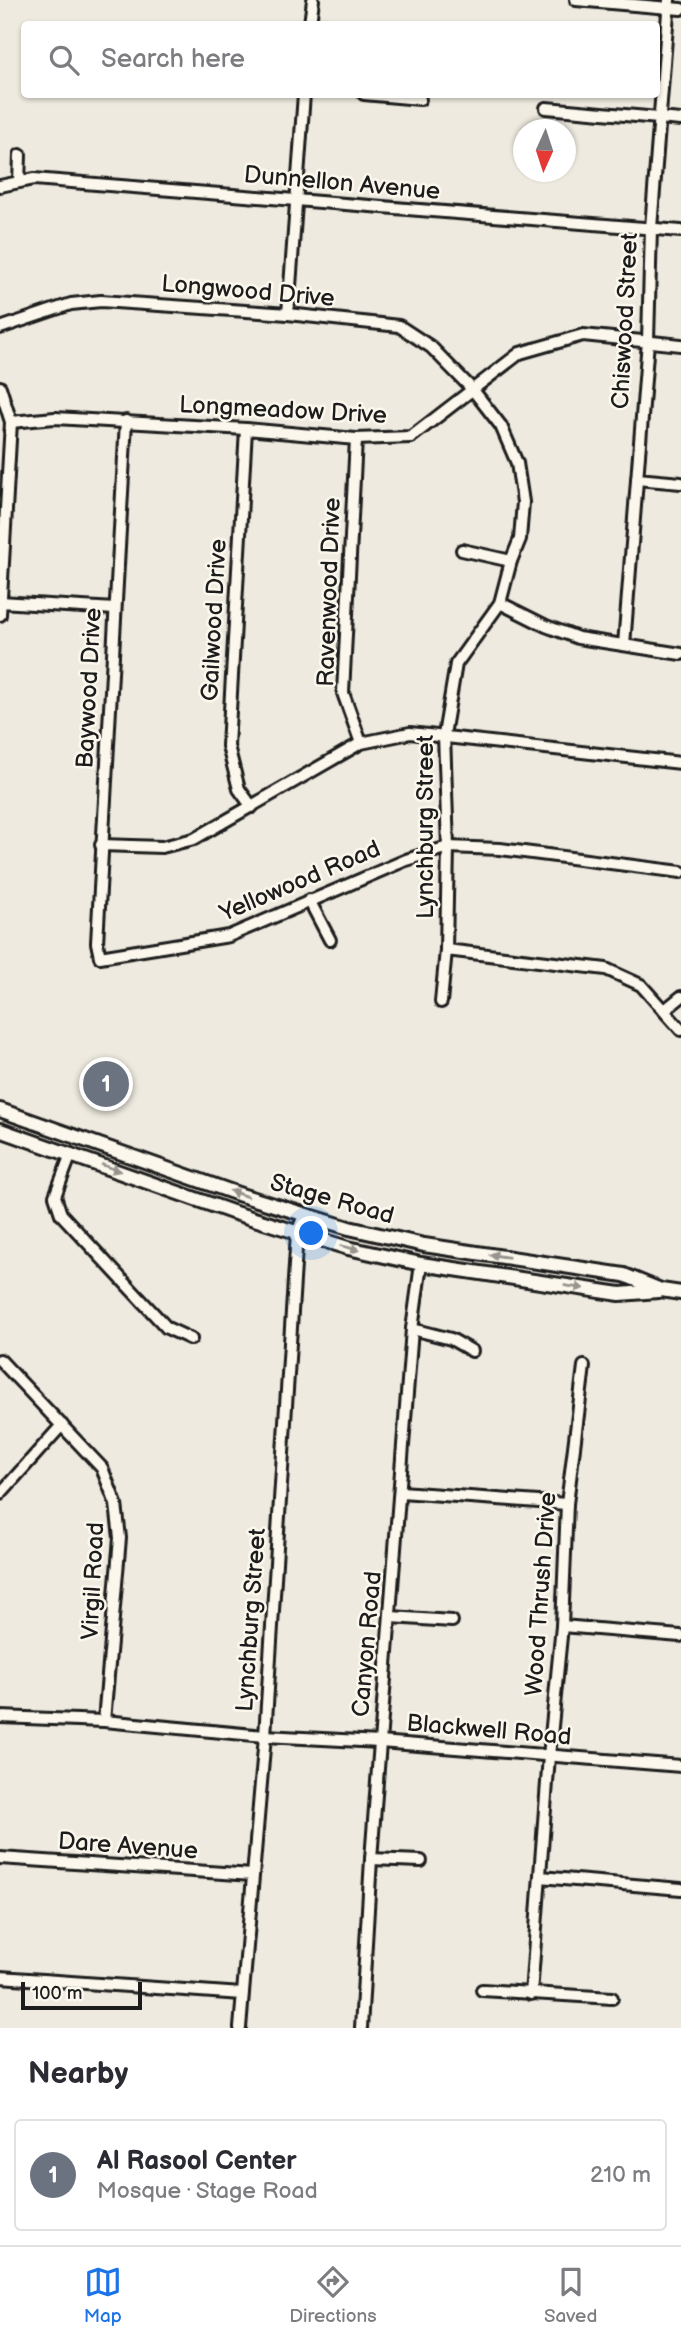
<!DOCTYPE html>
<html lang="en">
<head>
<meta charset="utf-8">
<style>
  body { margin:0; font-family:"Balsamiq Sans",sans-serif; background:#f7f7f7; color:#2b2b33 }
  .compass { position:absolute; left:513px; top:119px; width:63px; height:63px; border-radius:50%; background:#fff; box-shadow:0 2px 5px #0004; rotate:183deg }
  .scale { position:absolute; left:21px; bottom:18px; width:121px; box-sizing:border-box; padding-left:7px; border:4px solid #1c1c1c; border-top:0; font-size:19px; line-height:24px; white-space:nowrap; color:#1c1c1c; -webkit-text-stroke:5px #fbf7ec; paint-order:stroke }
  .you { position:absolute; left:312px; top:1234px; width:24px; height:24px; margin:-18px; border:5px solid #fff; border-radius:50%; background:#1a73e8; box-shadow:0 0 0 10px #1a73e833 }
  .badge { display:grid; place-items:center; width:46px; height:46px; border-radius:50%; background:#1a73e8; color:#fff; font-size:23px; font-weight:700 }
  .pin { position:absolute; translate:-50% -50%; border:4px solid #fff; box-shadow:0 2px 7px #0006 }
  .list { margin:0; padding:0; list-style:none }
  h2 { display:flex; justify-content:space-between; align-items:center; height:91px; margin:0; padding:0 28px; font-size:30px }
  h2 small { font-size:23px; font-weight:400; color:#7c7c81 }
  .list li { display:grid; grid-template-columns:46px 1fr auto; gap:21px; align-items:center; box-sizing:border-box; height:112px; margin:0 14px 14px; padding:0 14px; border:2px solid #e1e1e2; border-radius:7px }
  .list b { display:block; font-size:26px; white-space:nowrap }
  .list p { margin:0; font-size:23px; white-space:nowrap; color:#7c7c81 }
  .list em { font-size:23px; font-style:normal; color:#7c7c81 }
  .icon { flex:none; width:38px; height:38px; fill:none; stroke:currentColor; stroke-width:2; stroke-linecap:round; stroke-linejoin:round }
  .map { position:relative; flex:none; width:681px; height:2028px; overflow:hidden }
  .search { position:absolute; background:#fff; box-shadow:0 2px 5px #0004; left:21px; right:21px; top:21px; height:77px; display:flex; align-items:center; gap:18px; box-sizing:border-box; padding:0 24px; border-radius:7px; color:#7c7c81; font-size:26px }
  .sheet { height:217px; background:#fff }
  nav { display:flex; justify-content:space-around; align-items:center; box-sizing:border-box; height:98px; border-top:2px solid #e1e1e2; background:#fff; font-size:19px; color:#7c7c81 }
  nav a { display:grid; justify-items:center; gap:4px }
  nav .on { color:#1a73e8 }
  .map>svg:first-child { display:block }
</style>
</head>
<body>
<div class="map">
<svg width="681" height="2028" viewBox="0 0 681 2028">
  <rect width="100%" height="100%" fill="#eeeadf"/>
  <filter id="ink" filterUnits="userSpaceOnUse"><feTurbulence type="fractalNoise" baseFrequency=".0143" numOctaves="2"/><feDisplacementMap in="SourceGraphic" scale="14" xChannelSelector="R" yChannelSelector="G"/><feConvolveMatrix kernelMatrix="1 2 1 2 8 2 1 2 1" color-interpolation-filters="sRGB"/></filter>
  <g filter="url(#ink)">
    <g fill="none" stroke-linecap="round" stroke-linejoin="round">
      <g stroke="#1c1c1c" stroke-width="16">
        <g id="minor">
          <path d="M576,0L681,9"/>
          <path d="M310,24L313,0"/>
          <path d="M364,94L420,99"/>
          <path d="M546,108L681,120"/>
          <path d="M19,182L20,155"/>
          <path d="M0,186L34,179L681,231"/>
          <path d="M288,314L304,94"/>
          <path d="M0,328L71,304L101,301L288,314L399,326L431,347L473,390L501,426L517,463L523,502L520,539L511,561L500,603L456,664L444,735L448,847L446,950L441,1002"/>
          <path d="M0,387L11,422L0,615"/>
          <path d="M126,421L97,943L100,957L229,936L406,860L448,847L500,849L681,872"/>
          <path d="M11,422L55,418L246,429L356,439L411,437L520,353L583,335L681,345"/>
          <path d="M246,429L228,746L239,789L252,807"/>
          <path d="M356,439L343,693L361,743"/>
          <path d="M637,479L681,483"/>
          <path d="M462,550L511,561"/>
          <path d="M0,602L115,609"/>
          <path d="M500,603L546,626L578,638L681,654"/>
          <path d="M624,645L648,341L651,228L669,0"/>
          <path d="M101,845L162,847L194,839L361,743L410,733L681,763"/>
          <path d="M309,900L330,940"/>
          <path d="M446,950L606,969L641,985L681,1030"/>
          <path d="M665,1010L681,997"/>
          <path d="M71,1154L55,1196L61,1214L167,1328L191,1339"/>
          <path d="M412,1329L451,1339L472,1351"/>
          <path d="M0,1360L102,1468L116,1504L120,1538L104,1721"/>
          <path d="M401,1492L567,1504"/>
          <path d="M0,1494L62,1425"/>
          <path d="M391,1617L452,1621"/>
          <path d="M562,1626L680,1636"/>
          <path d="M0,1717L104,1721L265,1736L380,1742L681,1766"/>
          <path d="M0,1858L253,1875"/>
          <path d="M371,1859L421,1861"/>
          <path d="M540,1877L681,1889"/>
          <path d="M0,1977L242,1994"/>
          <path d="M482,1990L612,1998"/>
          <path d="M531,1994L549,1756L562,1626L567,1504L584,1366"/>
          <path d="M240,2028L265,1736L297,1233L304,1215"/>
          <path d="M361,2028L371,1859L412,1329L421,1264"/>
        </g>
      </g>
      <g stroke="#1c1c1c" stroke-width="18">
        <g id="major">
          <path d="M0,1110L241,1195L349,1228L424,1245L624,1275L661,1290L681,1293"/>
          <path d="M0,1130L235,1213L348,1248L421,1264L620,1294L658,1291"/>
        </g>
      </g>
      <use href="#minor" stroke="#fbf7ec" stroke-width="10"/>
      <use href="#major" stroke="#fbf7ec" stroke-width="12"/>
    </g>
    <defs><path id="oneway-solid" d="M-6-.8H1V-3.2L6.5 0L1 3.2V.8H-6Z" transform="scale(1.75)"/></defs>
    <g fill="#97948e">
      <use href="#oneway-solid" transform="translate(111 1168) rotate(20)"/>
      <use href="#oneway-solid" transform="translate(239 1194) rotate(-161)"/>
      <use href="#oneway-solid" transform="translate(350 1248) rotate(14)"/>
      <use href="#oneway-solid" transform="translate(499 1256) rotate(-172)"/>
      <use href="#oneway-solid" transform="translate(574 1287) rotate(9)"/>
    </g>
  </g>
  <g text-anchor="middle" dominant-baseline="central" stroke-width="5" stroke-linejoin="round" paint-order="stroke">
    <g font-size="24" fill="#1c1c1c" stroke="#fbf7ec">
      <text transform="translate(342 183) rotate(5)">Dunnellon Avenue</text>
      <text transform="translate(248 291) rotate(5)">Longwood Drive</text>
      <text transform="translate(625 321) rotate(-87)">Chiswood Street</text>
      <text transform="translate(283 410) rotate(3)">Longmeadow Drive</text>
      <text transform="translate(329 592) rotate(-88)">Ravenwood Drive</text>
      <text transform="translate(214 620) rotate(-87)">Gailwood Drive</text>
      <text transform="translate(89 688) rotate(-87)">Baywood Drive</text>
      <text transform="translate(425 827) rotate(-90)">Lynchburg Street</text>
      <text transform="translate(300 881) rotate(-23)">Yellowood Road</text>
      <text transform="translate(332 1199) rotate(16)">Stage Road</text>
      <text transform="translate(93 1581) rotate(-87)">Virgil Road</text>
      <text transform="translate(541 1594) rotate(-86)">Wood Thrush Drive</text>
      <text transform="translate(251 1620) rotate(-86)">Lynchburg Street</text>
      <text transform="translate(367 1644) rotate(-85)">Canyon Road</text>
      <text transform="translate(489 1730) rotate(5)">Blackwell Road</text>
      <text transform="translate(128 1846) rotate(4)">Dare Avenue</text>
    </g>
  </g>
</svg>
<svg class="compass" viewBox="-18 -18 36 36"><path d="M0-13l5 13h-10z" fill="#e53935"/><path d="M0 13l5-13h-10z" fill="#7c7c81"/></svg>
<div class="scale">100 m</div>
<div class="you"></div>
<div class="pin badge" style="left:106px;top:1084px;background:#6b7280">1</div>
<div class="search"><svg class="icon" aria-label="search" viewBox="0 0 24 24"><circle cx="10" cy="10" r="6"/><path d="M15 15l6 6"/></svg>Search here</div>
</div>
<section class="sheet">
<h2>Nearby<small></small></h2>
<ul class="list">
<li><span class="badge" style="background:#6b7280">1</span><div><b>Al Rasool Center</b><p>Mosque · Stage Road</p></div><em>210 m</em></li>
</ul>
</section>
<nav>
<a class="on"><svg class="icon" aria-label="map" viewBox="0 0 24 24"><path d="M3 6l6-2 6 2 6-2v14l-6 2-6-2-6 2zM9 4v14M15 6v14"/></svg>Map</a>
<a><svg class="icon" aria-label="directions" viewBox="0 0 24 24"><path d="M12 3l9 9-9 9-9-9zM9 14v-3h6M13 9l2 2-2 2"/></svg>Directions</a>
<a><svg class="icon" aria-label="saved" viewBox="0 0 24 24"><path d="M7 4h10v16l-5-4-5 4z"/></svg>Saved</a>
</nav>
</body>
</html>
